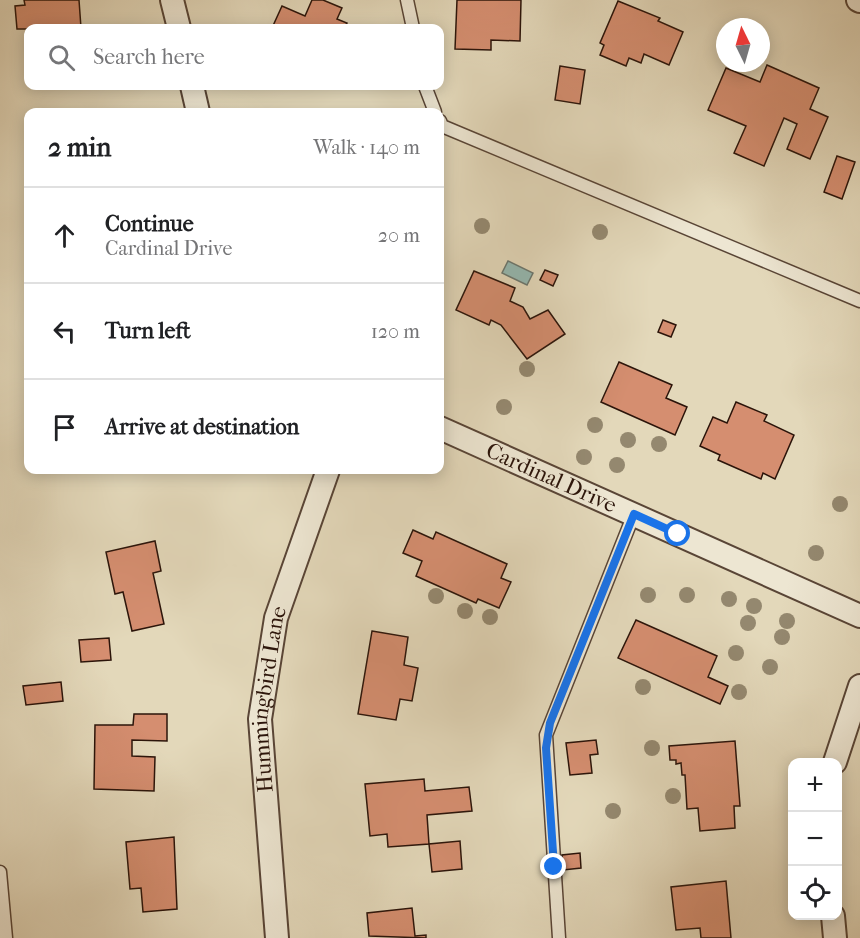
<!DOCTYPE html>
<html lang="en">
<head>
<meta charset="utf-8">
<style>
  body { margin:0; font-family:"IM FELL French Canon",serif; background:#f2f2f2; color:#202124 }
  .controls { position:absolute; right:18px; bottom:18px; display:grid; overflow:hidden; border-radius:12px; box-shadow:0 3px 15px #0003 }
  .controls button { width:54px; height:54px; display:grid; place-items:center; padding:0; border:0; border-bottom:2px solid #e0e0e0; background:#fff; color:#202124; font:30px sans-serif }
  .compass { position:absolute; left:716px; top:18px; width:54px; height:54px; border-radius:50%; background:#fff; box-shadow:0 3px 15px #0003; rotate:355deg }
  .stop { position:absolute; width:18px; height:18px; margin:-14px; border:4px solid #1a73e8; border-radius:50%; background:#fff }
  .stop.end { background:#1a73e8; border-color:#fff; box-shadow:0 2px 6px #0008 }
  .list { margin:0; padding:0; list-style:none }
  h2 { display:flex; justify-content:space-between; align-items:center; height:78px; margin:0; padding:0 24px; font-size:26px }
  h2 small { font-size:20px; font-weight:400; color:#757577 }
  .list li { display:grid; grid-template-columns:39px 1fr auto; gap:18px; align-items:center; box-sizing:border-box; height:96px; padding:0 24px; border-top:2px solid #e0e0e0 }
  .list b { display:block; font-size:22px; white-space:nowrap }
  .list p { margin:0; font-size:20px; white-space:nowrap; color:#757577 }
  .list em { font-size:20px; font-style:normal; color:#757577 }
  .icon { flex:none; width:33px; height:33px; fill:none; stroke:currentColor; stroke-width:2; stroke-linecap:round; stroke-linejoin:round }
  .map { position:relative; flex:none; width:860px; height:938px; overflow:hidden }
  .search { position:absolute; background:#fff; box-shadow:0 3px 15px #0003; left:24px; top:24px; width:420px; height:66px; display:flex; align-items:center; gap:15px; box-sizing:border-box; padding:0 21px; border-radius:12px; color:#757577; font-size:22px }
  .panel { position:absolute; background:#fff; box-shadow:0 3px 15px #0003; left:24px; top:108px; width:420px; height:366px; border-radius:12px }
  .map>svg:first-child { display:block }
</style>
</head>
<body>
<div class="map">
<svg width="860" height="938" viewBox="0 0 860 938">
  <rect width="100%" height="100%" fill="#e3d8ba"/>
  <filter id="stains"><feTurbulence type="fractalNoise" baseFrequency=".00333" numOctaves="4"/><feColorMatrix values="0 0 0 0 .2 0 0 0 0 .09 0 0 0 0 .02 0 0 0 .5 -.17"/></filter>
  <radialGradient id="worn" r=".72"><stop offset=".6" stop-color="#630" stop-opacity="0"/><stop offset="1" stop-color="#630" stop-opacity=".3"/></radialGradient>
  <path fill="#95b9b2" stroke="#6b776f" stroke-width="1.5" d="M508,261L533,273L527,285L502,273Z"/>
  <g fill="#d58e70" stroke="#2b140a" stroke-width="1.5">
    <path d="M24,0H79L81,28H28V49L27,29H17L15,6L25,5Z"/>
    <path d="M312,0H323L342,8L337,19L347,23L344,28H272L282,6L305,16Z"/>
    <path d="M457,0H521L520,41L491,40V50L455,49Z"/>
    <path d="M618,1L660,18L658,21L683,32L669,65L644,54L641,63L629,58L626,66L600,55L604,45L600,43Z"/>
    <path d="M767,65L819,88L810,109L828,117L810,159L787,149L797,124L784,118L764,166L734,153L746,126L708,110L726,68L760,82Z"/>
    <path d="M560,66L585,70L580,104L555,100Z"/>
    <path d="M837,156L855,162L842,199L824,192Z"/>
    <path d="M545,270L558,275L553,286L540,280Z"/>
    <path d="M474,271L515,288L510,301L523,307L530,319L548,310L565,334L527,359L501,325L491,320L489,325L456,310Z"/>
    <path d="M663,320L676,325L671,337L658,332Z"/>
    <path d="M619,362L672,385L666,398L687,407L675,435L601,402Z"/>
    <path d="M736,402L767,415L764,421L794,435L775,479L763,473L761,479L718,460L720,455L700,446L713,417L727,423Z"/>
    <path d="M413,530L433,539L436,532L507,564L501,578L511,582L499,608L478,599L476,603L416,576L422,561L403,553Z"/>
    <path d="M155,541L161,571L153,573L164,624L132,631L123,592L115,594L106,552Z"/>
    <path d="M636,620L717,656L708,677L728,686L720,704L618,658Z"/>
    <path d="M372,631L408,637L404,665L418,668L412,701L400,699L396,720L358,714Z"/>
    <path d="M109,638L111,660L81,662L79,640Z"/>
    <path d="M61,682L63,701L26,705L23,686Z"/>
    <path d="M134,714H167V741L132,740V756L155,757L154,791L94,789L95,725H133Z"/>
    <path d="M596,740L598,754L590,755L592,773L570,775L566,743Z"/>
    <path d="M735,741L740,806H734L735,828L700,831L698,808L687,809L685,775H682L681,763L676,764V760H670L669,746Z"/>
    <path d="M424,779L425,791L469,787L472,811L427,815L429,844L388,847L387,834L370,836L365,784Z"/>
    <path d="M174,837L177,909L143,912L141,888L130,889L126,842Z"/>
    <path d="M460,841L462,869L432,872L429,844Z"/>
    <path d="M580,853L581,868L563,870L562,855Z"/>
    <path d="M726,881L731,938H701L700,928L676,930L671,887Z"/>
    <path d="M412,908L415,936L426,935V938L369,936L367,913Z"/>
  </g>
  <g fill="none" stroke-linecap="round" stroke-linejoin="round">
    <g stroke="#594536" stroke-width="15">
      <g id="service">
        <path d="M407,0L413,28"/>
        <path d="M425,86L435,112"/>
        <path d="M440,121L442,126L860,301"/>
        <path d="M0,872L6,938"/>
        <path d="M559,938L546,735L634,514"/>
      </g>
    </g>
    <g stroke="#594536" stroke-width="26">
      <g id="minor">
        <path d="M172,0L179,28"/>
        <path d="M858,0L860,1"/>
        <path d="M192,86L198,112"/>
        <path id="s1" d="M440,428L860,616"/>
        <path d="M835,762L860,686"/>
        <path d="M833,916L835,938"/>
        <path id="s2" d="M277,938L260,719L276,618L328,470"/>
      </g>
    </g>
    <use href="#service" stroke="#ede6d2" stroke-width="12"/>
    <use href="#minor" stroke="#ede6d2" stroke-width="22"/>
  </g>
  <g fill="#94886f">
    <circle cx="482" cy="226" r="8"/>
    <circle cx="600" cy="232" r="8"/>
    <circle cx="527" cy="369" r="8"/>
    <circle cx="504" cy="407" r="8"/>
    <circle cx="595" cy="425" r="8"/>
    <circle cx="628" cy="440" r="8"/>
    <circle cx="659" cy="444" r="8"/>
    <circle cx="584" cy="457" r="8"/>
    <circle cx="617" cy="465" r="8"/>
    <circle cx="840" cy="504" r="8"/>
    <circle cx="816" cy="553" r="8"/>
    <circle cx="648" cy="595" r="8"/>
    <circle cx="687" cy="595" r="8"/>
    <circle cx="436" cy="596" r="8"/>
    <circle cx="729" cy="599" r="8"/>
    <circle cx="754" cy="606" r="8"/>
    <circle cx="465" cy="611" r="8"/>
    <circle cx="490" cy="617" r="8"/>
    <circle cx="787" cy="621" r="8"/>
    <circle cx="748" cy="623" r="8"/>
    <circle cx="782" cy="637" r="8"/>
    <circle cx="736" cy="653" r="8"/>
    <circle cx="770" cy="667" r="8"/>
    <circle cx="643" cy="687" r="8"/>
    <circle cx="739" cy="692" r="8"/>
    <circle cx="652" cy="748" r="8"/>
    <circle cx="673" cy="796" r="8"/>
    <circle cx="613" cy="811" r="8"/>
  </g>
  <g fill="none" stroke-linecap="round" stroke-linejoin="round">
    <path stroke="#1a73e8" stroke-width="8" d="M554,867L546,748L550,723L634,514L678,534"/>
  </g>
  <g text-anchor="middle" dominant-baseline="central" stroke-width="4.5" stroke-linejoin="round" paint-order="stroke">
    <g font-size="22" fill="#2b140a" stroke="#ede6d2">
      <text stroke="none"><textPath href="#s1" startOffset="122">Cardinal Drive</textPath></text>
      <text stroke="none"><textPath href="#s2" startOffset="240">Hummingbird Lane</textPath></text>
    </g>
  </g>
  <rect width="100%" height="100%" filter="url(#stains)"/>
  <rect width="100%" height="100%" fill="url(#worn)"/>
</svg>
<div class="controls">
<button>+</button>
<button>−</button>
<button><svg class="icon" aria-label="locate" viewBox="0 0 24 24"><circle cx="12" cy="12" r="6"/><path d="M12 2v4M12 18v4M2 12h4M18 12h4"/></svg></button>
</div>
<svg class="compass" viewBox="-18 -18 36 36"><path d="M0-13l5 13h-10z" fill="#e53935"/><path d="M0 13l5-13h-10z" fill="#757577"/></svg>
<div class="stop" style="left:678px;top:534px"></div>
<div class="stop end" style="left:554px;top:867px"></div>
<div class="search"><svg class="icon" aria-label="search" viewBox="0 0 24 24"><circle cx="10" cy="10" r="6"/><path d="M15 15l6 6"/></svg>Search here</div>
<section class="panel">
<h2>2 min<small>Walk · 140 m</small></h2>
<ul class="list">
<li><svg class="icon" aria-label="ahead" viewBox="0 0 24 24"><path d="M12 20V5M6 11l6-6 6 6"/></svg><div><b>Continue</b><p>Cardinal Drive</p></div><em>20 m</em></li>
<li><svg class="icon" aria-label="left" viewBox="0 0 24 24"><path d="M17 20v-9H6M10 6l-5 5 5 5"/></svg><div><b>Turn left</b></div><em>120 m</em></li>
<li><svg class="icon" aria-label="arrive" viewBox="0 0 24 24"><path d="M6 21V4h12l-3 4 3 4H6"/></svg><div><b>Arrive at destination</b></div></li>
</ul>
</section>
</div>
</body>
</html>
